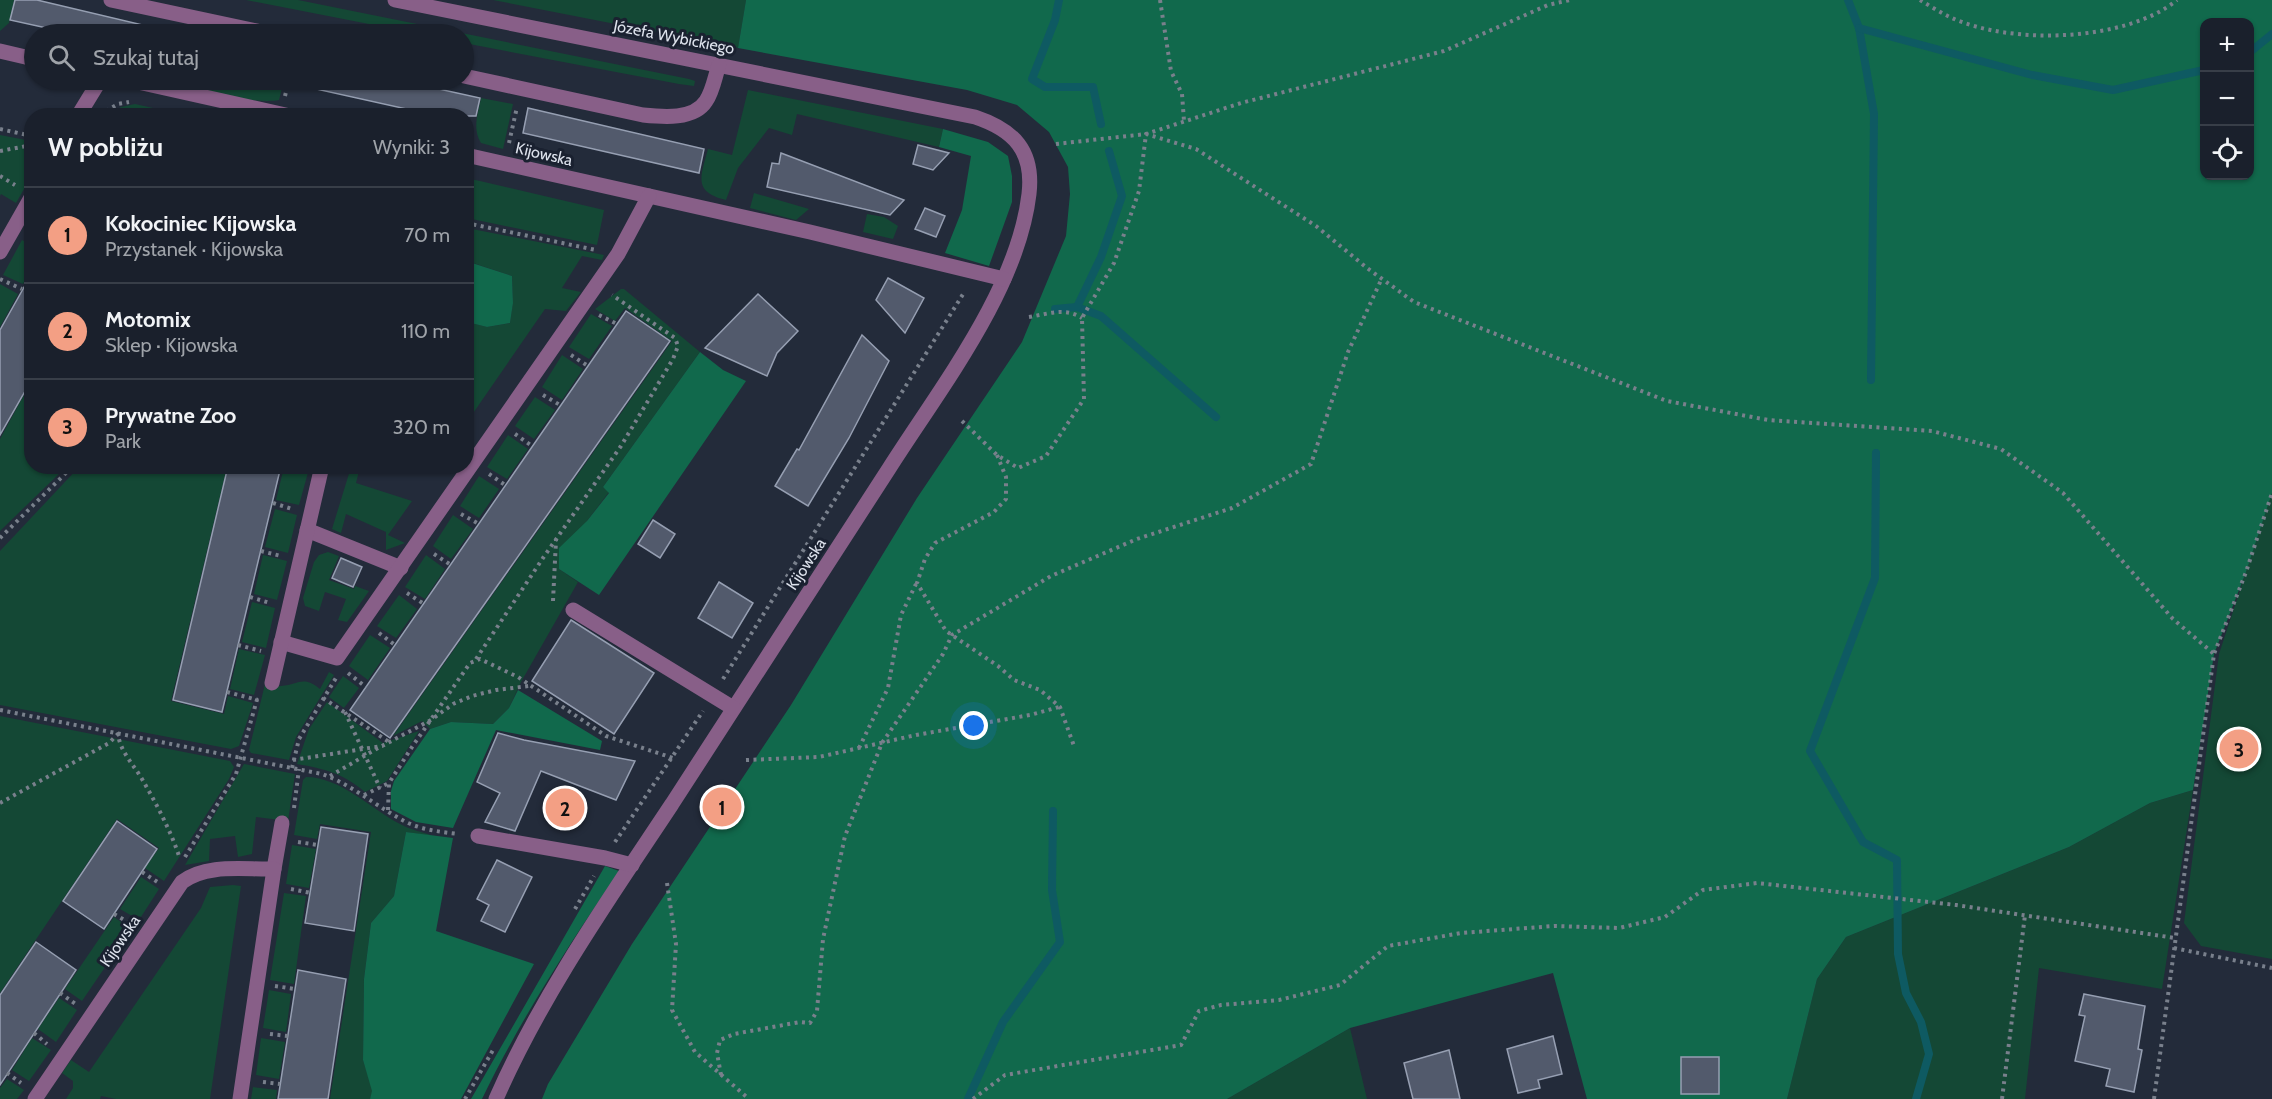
<!DOCTYPE html>
<html lang="pl">
<head>
<meta charset="utf-8">
<style>
  body { margin:0; font-family:Cabin,sans-serif; background:#232834; color:#f1f3f6 }
  .controls { position:absolute; right:18px; top:18px; display:grid; overflow:hidden; border-radius:12px; box-shadow:0 2px 4px #0004 }
  .controls button { width:54px; height:54px; display:grid; place-items:center; padding:0; border:0; border-bottom:2px solid #383e48; background:#1a202c; color:#f1f3f6; font:30px sans-serif }
  .you { position:absolute; left:974px; top:726px; width:21px; height:21px; margin:-15px; border:4px solid #fff; border-radius:50%; background:#1a73e8; box-shadow:0 0 0 9px #1a73e833 }
  .badge { display:grid; place-items:center; width:39px; height:39px; border-radius:50%; background:#f39f84; color:#111; font-size:20px; font-weight:700 }
  .pin { position:absolute; translate:-50% -50%; border:3px solid #fff; box-shadow:0 2px 6px #0006 }
  .list { margin:0; padding:0; list-style:none }
  h2 { display:flex; justify-content:space-between; align-items:center; height:78px; margin:0; padding:0 24px; font-size:26px }
  h2 small { font-size:20px; font-weight:400; color:#9fa3a9 }
  .list li { display:grid; grid-template-columns:39px 1fr auto; gap:18px; align-items:center; box-sizing:border-box; height:96px; padding:0 24px; border-top:2px solid #383e48 }
  .list b { display:block; font-size:22px; white-space:nowrap }
  .list p { margin:0; font-size:20px; white-space:nowrap; color:#9fa3a9 }
  .list em { font-size:20px; font-style:normal; color:#9fa3a9 }
  .icon { flex:none; width:33px; height:33px; fill:none; stroke:currentColor; stroke-width:2; stroke-linecap:round; stroke-linejoin:round }
  .map { position:relative; flex:none; width:2272px; height:1099px; overflow:hidden }
  .search { position:absolute; background:#1a202c; box-shadow:0 2px 4px #0004; left:24px; top:24px; width:450px; height:66px; display:flex; align-items:center; gap:15px; box-sizing:border-box; padding:0 21px; border-radius:33px; color:#9fa3a9; font-size:22px }
  .panel { position:absolute; background:#1a202c; box-shadow:0 2px 4px #0004; left:24px; top:108px; width:450px; height:366px; border-radius:24px }
  .map>svg:first-child { display:block }
</style>
</head>
<body>
<div class="map">
<svg width="2272" height="1099" viewBox="0 0 2272 1099">
  <rect width="100%" height="100%" fill="#232b3a"/>
  <g fill="#144835">
    <path d="M0,0H14L9,23L0,31Z"/>
    <path d="M246,0H298L689,79L695,81L694,86L679,84L464,43V34H420Z"/>
    <path d="M493,0H746L738,48Z"/>
    <path d="M186,80H284L279,100C257,104 204,94 186,80Z"/>
    <path d="M748,90L943,129L939,147L797,114L792,135L769,128L738,168L726,200C692,192 701,176 708,149L732,155Z"/>
    <path d="M481,98L513,104L503,149L481,143C472,128 478,115 481,98Z"/>
    <path d="M135,104L185,115H108L121,107Z"/>
    <path d="M0,135L31,141V177L16,203L1,194L0,196Z"/>
    <path d="M467,178L604,210L597,245L467,218Z"/>
    <path d="M754,193L809,209L796,220L750,208Z"/>
    <path d="M867,214L884,217L898,226L893,239L863,232Z"/>
    <path d="M467,228L604,255L602,260L582,256L562,288L581,292L566,311L545,309L467,422V322L487,327L510,323L513,302L512,276L467,261Z"/>
    <path d="M22,240L32,245L31,269L23,284L3,275Z"/>
    <path d="M0,284L18,294L0,327Z"/>
    <path d="M621,289H624L700,352L603,487L609,492L587,521L559,569L578,582L521,682L509,708L493,724L451,722L430,729L422,721L393,736L672,341L625,308L615,321L595,309Z"/>
    <path d="M591,314L612,326L589,359L569,347Z"/>
    <path d="M562,355L583,369L562,400L542,387Z"/>
    <path d="M31,382L32,466L66,467L0,531V439Z"/>
    <path d="M535,397L555,410L534,439L515,426Z"/>
    <path d="M508,435L528,449L507,479L487,467Z"/>
    <path d="M79,467H227L171,701L224,714L228,696L253,703L239,746L231,749L0,705V551Z"/>
    <path d="M284,467L309,469L299,505L276,500Z"/>
    <path d="M351,467H360L356,483L412,501L388,535L405,543L386,550V532L346,514L341,533L332,529Z"/>
    <path d="M479,476L499,489L479,518L460,506Z"/>
    <path d="M2272,493V959L2201,946L2184,923L2219,654Z"/>
    <path d="M275,509L297,515L288,553L265,547Z"/>
    <path d="M453,515L473,529L451,559L433,546Z"/>
    <path d="M328,552L339,556L329,580L354,589L355,586L369,591L347,622L338,620L346,599L325,592L319,611L305,606L303,598L314,562L319,555Z"/>
    <path d="M263,555L287,561L277,600L254,594Z"/>
    <path d="M426,555L445,569L425,599L405,587Z"/>
    <path d="M399,595L417,609L396,638L377,626Z"/>
    <path d="M252,602L275,608L266,648L242,642Z"/>
    <path d="M370,635L390,648L368,680L349,666Z"/>
    <path d="M239,649L265,655L254,695L230,689Z"/>
    <path d="M329,672L334,675L296,737L289,760L251,753L249,750L265,684C270,685 276,687 281,686C299,685 302,675 320,689Z"/>
    <path d="M343,676L359,688L344,708L329,697Z"/>
    <path d="M327,702L383,743L419,731L387,781L365,792C342,773 325,769 297,764L309,729Z"/>
    <path d="M0,716L230,761L234,767L229,779L164,881L145,868L159,848L117,819L0,993Z"/>
    <path d="M244,764L295,774L288,821L256,817L252,854L238,857L235,836L210,839L209,861L185,865Z"/>
    <path d="M306,777C341,777 372,810 402,825C411,830 423,832 433,836L406,832L394,896L371,923L364,979L363,1060L373,1091L370,1099H330L371,832L320,824L317,839L294,835L303,780Z"/>
    <path d="M2193,790L2162,989L2039,968L2025,1099H1787L1817,979L1846,937L2069,847L2150,803Z"/>
    <path d="M292,845L316,849L309,888L286,884Z"/>
    <path d="M141,877L159,889L139,920L120,909Z"/>
    <path d="M233,885L241,886L210,1099H116L101,1096L100,1099H66L73,1088V1081L62,1073L71,1060L89,1072L201,908L210,887Z"/>
    <path d="M284,893L306,896L294,984L270,980Z"/>
    <path d="M114,917L131,929L82,1001L65,989Z"/>
    <path d="M269,990L291,994L286,1032L263,1028Z"/>
    <path d="M59,998L77,1010L56,1042L38,1029Z"/>
    <path d="M1350,1028L1367,1099H1227Z"/>
    <path d="M32,1038L51,1050L29,1081L12,1070Z"/>
    <path d="M261,1038L285,1042L279,1079L256,1075Z"/>
    <path d="M7,1079L24,1090L17,1099H0V1088Z"/>
    <path d="M253,1087L277,1090L276,1099H251Z"/>
  </g>
  <g fill="#11694c" fill-rule="evenodd">
    <path d="M746,0H2272V493L2246,572L2214,654L2193,790L2150,803L2069,847L1846,937L1817,979L1787,1099H1587L1553,973L1350,1028L1227,1099H542L548,1084L632,944L791,705L917,498L1022,342L1066,236L1070,194L1068,167L1049,132L1017,105L967,90L738,48ZM2204,22H2250V176H2204Z"/>
    <path d="M943,129L988,142L1008,156L1012,176V202L989,266L945,253L962,210L971,156L939,147Z"/>
    <path d="M466,261L512,276L513,303L510,323L487,327L467,322Z"/>
    <path d="M700,352L723,370L746,381L599,595L559,569V548L587,521L609,493L603,487Z"/>
    <path d="M518,690L602,741L600,750L496,730L453,828L416,822L391,809V791L394,781L430,729L451,722L493,724L509,708Z"/>
    <path d="M406,832L453,838L436,931L534,964L461,1099H370L372,1091L363,1060L364,979L371,923L394,896Z"/>
    <path d="M605,866L619,871C569,945 521,1018 482,1099H471Z"/>
  </g>
  <g fill="none" stroke-linecap="round" stroke-linejoin="round">
    <g stroke="#0e5a62" stroke-width="8">
      <path d="M1059,0L1055,20L1032,79L1045,87H1093L1101,124"/>
      <path d="M1848,0L1859,28L1874,114L1871,380"/>
      <path d="M1859,28L2032,75L2113,90L2204,70"/>
      <path d="M2250,52L2272,34"/>
      <path d="M1077,307L1101,316L1216,417"/>
      <path d="M1055,309L1077,307L1101,257L1122,196L1109,151"/>
      <path d="M1876,453L1875,578L1810,751L1863,842L1897,860L1898,954L1906,993L1921,1022L1929,1054L1916,1099"/>
      <path d="M968,1099L1003,1022L1060,942L1052,890L1053,811"/>
    </g>
  </g>
  <g fill="#525a6c" stroke="#969fb2" stroke-width="1.5">
    <path d="M15,0H37L147,26L146,34H74L10,20Z"/>
    <path d="M317,80H398L480,98L476,116H438L316,89Z"/>
    <path d="M528,108L704,149L699,173L523,133Z"/>
    <path d="M918,145L949,153L933,170L913,164Z"/>
    <path d="M781,153L904,200L890,215L767,187L772,163L779,164Z"/>
    <path d="M925,208L945,216L936,237L915,229Z"/>
    <path d="M32,273V379L0,435V330Z"/>
    <path d="M888,278L924,298L905,333L876,300Z"/>
    <path d="M758,294L798,331L777,353L767,376L705,348Z"/>
    <path d="M626,311L670,341L390,738L350,710Z"/>
    <path d="M862,335L889,361L849,438L808,506L775,486L797,449L799,450Z"/>
    <path d="M228,466H281L222,712L173,700Z"/>
    <path d="M653,520L675,534L660,558L638,544Z"/>
    <path d="M341,558L362,567L353,587L332,578Z"/>
    <path d="M719,582L753,603L732,638L698,618Z"/>
    <path d="M571,620L654,673L614,734L532,681Z"/>
    <path d="M498,733L524,740L635,761L616,800L541,771L515,831L485,822L500,793L477,782Z"/>
    <path d="M117,821L157,849L104,929L63,901Z"/>
    <path d="M321,827L368,834L354,931L305,923Z"/>
    <path d="M497,860L532,877L505,932L481,921L489,905L477,899Z"/>
    <path d="M36,942L76,970L0,1085V995Z"/>
    <path d="M298,970L346,979L328,1099H278Z"/>
    <path d="M2084,994L2145,1006L2138,1049L2142,1050L2134,1092L2106,1086L2110,1069L2075,1061L2085,1016L2079,1015Z"/>
    <path d="M1553,1036L1562,1074L1538,1080L1540,1088L1518,1093L1507,1049Z"/>
    <path d="M1449,1050L1460,1099H1413L1404,1063Z"/>
    <rect x="1681" y="1057" width="38" height="37"/>
  </g>
  <g fill="none" stroke-linecap="round" stroke-linejoin="round">
    <g stroke="#79808c" stroke-width="4" stroke-dasharray="3 4.5" stroke-linecap="butt">
      <path d="M1160,0L1171,71L1182,94L1184,121"/>
      <path d="M1920,0C1930,6 1941,13 1952,18C2011,45 2126,42 2177,0"/>
      <path d="M285,96L289,80"/>
      <path d="M106,111L118,104L129,102"/>
      <path d="M0,129L32,136"/>
      <path d="M509,143L517,107"/>
      <path d="M1056,144L1146,134L1196,149L1316,226L1367,268L1414,302L1667,401L1768,420L1932,431L2001,449L2063,493L2173,619L2214,654"/>
      <path d="M0,151L32,145"/>
      <path d="M0,176L15,185"/>
      <path d="M466,223L596,250"/>
      <path d="M0,279L22,289"/>
      <path d="M599,315L617,324"/>
      <path d="M1029,317C1048,314 1065,307 1082,318"/>
      <path d="M571,355L588,366"/>
      <path d="M543,395L560,405"/>
      <path d="M962,421L997,455L1018,468L1046,456L1084,399L1082,318L1114,263L1139,191L1146,134L1241,103L1444,51L1548,5L1570,0"/>
      <path d="M515,434L532,446"/>
      <path d="M997,455L1006,477V499L994,512L935,543L925,559L917,583L946,631L998,666L1014,680L1040,690L1060,707L1074,746"/>
      <path d="M489,474L505,485"/>
      <path d="M273,503L292,509"/>
      <path d="M461,514L479,524"/>
      <path d="M0,538L73,466"/>
      <path d="M261,551L281,556"/>
      <path d="M434,554L451,565"/>
      <path d="M407,593L424,604"/>
      <path d="M250,597L270,603"/>
      <path d="M553,601L556,540"/>
      <path d="M379,633L395,645"/>
      <path d="M238,645L261,651"/>
      <path d="M476,659L543,558L621,446L673,359L678,346L675,338L612,295"/>
      <path d="M348,673L366,687"/>
      <path d="M723,679L965,291"/>
      <path d="M227,692L258,700"/>
      <path d="M323,698L389,742"/>
      <path d="M0,710L322,774C353,785 378,808 408,823C424,830 441,832 458,834"/>
      <path d="M345,712L380,788"/>
      <path d="M859,748L888,688L901,615L916,584"/>
      <path d="M293,760L382,746L431,720L453,704L472,696L496,690L529,686"/>
      <path d="M746,760L819,757L916,735L1030,715L1059,707"/>
      <path d="M292,768L299,739L336,678"/>
      <path d="M330,776L378,748"/>
      <path d="M364,795L389,783"/>
      <path d="M0,803L109,743L118,734C120,751 133,764 142,779C157,805 171,831 180,859"/>
      <path d="M294,808L299,769"/>
      <path d="M388,810L389,783L412,747L470,663L480,659L518,677L606,736L673,758"/>
      <path d="M298,842L318,845"/>
      <path d="M615,842L703,711"/>
      <path d="M185,857L236,774L258,696"/>
      <path d="M142,872L159,883"/>
      <path d="M667,883L676,944L672,1010L695,1052L749,1099"/>
      <path d="M291,889L311,893"/>
      <path d="M575,909L594,876"/>
      <path d="M114,914L131,924"/>
      <path d="M2174,948L2272,968"/>
      <path d="M275,986L295,989"/>
      <path d="M60,993L77,1005"/>
      <path d="M34,1033L47,1044"/>
      <path d="M270,1034L288,1036"/>
      <path d="M7,1073L21,1083"/>
      <path d="M721,1075L717,1053L720,1040L734,1034L800,1022L810,1023L817,1011L823,939L845,836L882,743L943,654L952,635L1051,576L1137,539L1232,508L1311,464L1348,352L1382,278"/>
      <path d="M263,1082L280,1084"/>
      <path d="M465,1099L493,1050"/>
      <path d="M973,1099L1005,1075L1181,1045L1199,1011L1221,1005L1279,1000L1340,985L1388,946L1461,933L1554,926L1619,928L1665,917L1703,890L1757,883L1956,905L2175,938"/>
      <path d="M2002,1099L2025,915"/>
      <path d="M2154,1099L2214,654L2246,572L2272,493"/>
    </g>
    <g stroke="#885f88" stroke-width="15">
      <path d="M111,0L271,34"/>
      <path d="M395,0L975,117C1014,130 1034,151 1029,194C1018,289 941,387 890,467C818,580 745,692 672,804C609,899 542,994 496,1099"/>
      <path d="M0,51L34,59"/>
      <path d="M464,76L643,115C663,117 694,120 706,101C713,91 715,76 719,65"/>
      <path d="M129,80L290,116"/>
      <path d="M78,116L100,80"/>
      <path d="M466,155L810,232L1004,279"/>
      <path d="M0,252L32,196"/>
      <path d="M307,530L401,568"/>
      <path d="M573,610L733,708"/>
      <path d="M281,642L337,658L618,254L649,196"/>
      <path d="M272,683L322,466"/>
      <path d="M478,836L605,858L632,865"/>
      <path d="M274,869L282,823"/>
      <path d="M35,1099L182,882C207,863 245,870 274,869L240,1099"/>
    </g>
  </g>
  <g text-anchor="middle" dominant-baseline="central" stroke-width="6" stroke-linejoin="round" paint-order="stroke">
    <g font-size="16" fill="#dde2ec" stroke="#1a2130">
      <text transform="translate(674 37) rotate(11)">Józefa Wybickiego</text>
      <text transform="translate(544 154) rotate(13)">Kijowska</text>
      <text transform="translate(806 564) rotate(-57)">Kijowska</text>
      <text transform="translate(120 941) rotate(-56)">Kijowska</text>
    </g>
  </g>
</svg>
<div class="controls">
<button>+</button>
<button>−</button>
<button><svg class="icon" aria-label="locate" viewBox="0 0 24 24"><circle cx="12" cy="12" r="6"/><path d="M12 2v4M12 18v4M2 12h4M18 12h4"/></svg></button>
</div>
<div class="you"></div>
<div class="pin badge" style="left:722px;top:807px">1</div>
<div class="pin badge" style="left:565px;top:808px">2</div>
<div class="pin badge" style="left:2239px;top:749px">3</div>
<div class="search"><svg class="icon" aria-label="search" viewBox="0 0 24 24"><circle cx="10" cy="10" r="6"/><path d="M15 15l6 6"/></svg>Szukaj tutaj</div>
<section class="panel">
<h2>W pobliżu<small>Wyniki: 3</small></h2>
<ul class="list">
<li><span class="badge">1</span><div><b>Kokociniec Kijowska</b><p>Przystanek · Kijowska</p></div><em>70 m</em></li>
<li><span class="badge">2</span><div><b>Motomix</b><p>Sklep · Kijowska</p></div><em>110 m</em></li>
<li><span class="badge">3</span><div><b>Prywatne Zoo</b><p>Park</p></div><em>320 m</em></li>
</ul>
</section>
</div>
</body>
</html>
